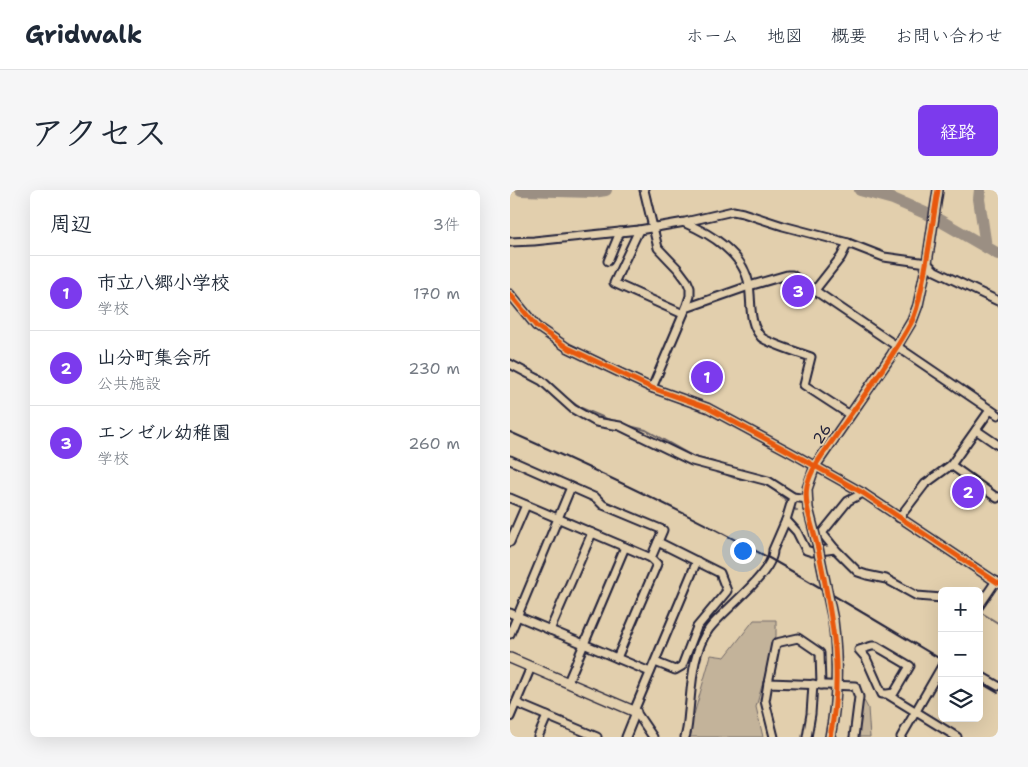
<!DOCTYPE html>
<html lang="ja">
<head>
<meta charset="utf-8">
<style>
  body { margin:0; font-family:"Shantell Sans","Klee One",sans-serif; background:#f6f6f7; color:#1f2937 }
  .controls { position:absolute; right:15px; bottom:15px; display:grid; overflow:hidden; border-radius:8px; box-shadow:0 5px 20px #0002 }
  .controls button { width:45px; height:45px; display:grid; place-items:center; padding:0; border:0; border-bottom:1px solid #e0e1e3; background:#fff; color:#1f2937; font:25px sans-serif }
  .you { position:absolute; left:232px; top:360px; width:18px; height:18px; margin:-12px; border:4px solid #fff; border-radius:50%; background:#1a73e8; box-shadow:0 0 0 8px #1a73e833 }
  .badge { display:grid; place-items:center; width:32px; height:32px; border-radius:50%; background:#7c3aed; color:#fff; font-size:16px; font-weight:700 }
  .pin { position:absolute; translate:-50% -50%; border:2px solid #fff; box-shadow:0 1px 5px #0006 }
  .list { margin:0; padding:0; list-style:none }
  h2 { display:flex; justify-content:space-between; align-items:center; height:65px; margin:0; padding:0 20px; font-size:21px }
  h2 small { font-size:16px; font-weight:400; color:#747a83 }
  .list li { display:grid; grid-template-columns:32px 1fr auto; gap:15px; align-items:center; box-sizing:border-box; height:75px; padding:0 20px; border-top:1px solid #e0e1e3 }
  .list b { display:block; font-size:19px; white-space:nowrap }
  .list p { margin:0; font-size:16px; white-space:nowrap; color:#747a83 }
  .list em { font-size:16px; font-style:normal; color:#747a83 }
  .icon { flex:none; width:28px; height:28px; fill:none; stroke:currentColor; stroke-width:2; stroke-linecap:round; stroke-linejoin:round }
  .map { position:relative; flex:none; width:488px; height:547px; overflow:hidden; border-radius:8px }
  header { display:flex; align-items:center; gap:30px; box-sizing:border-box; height:70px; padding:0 25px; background:#fff; border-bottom:1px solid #e0e1e3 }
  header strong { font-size:24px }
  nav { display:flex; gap:28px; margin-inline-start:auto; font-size:18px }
  .intro { display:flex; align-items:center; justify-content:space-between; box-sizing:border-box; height:120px; padding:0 30px }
  h1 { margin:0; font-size:35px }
  .button { padding:12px 22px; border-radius:8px; background:#7c3aed; color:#fff; font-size:18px; font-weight:700 }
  main { display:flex; gap:30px; padding:0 30px }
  aside { flex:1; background:#fff; border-radius:8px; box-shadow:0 5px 20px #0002 }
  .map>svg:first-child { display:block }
</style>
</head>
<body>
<header>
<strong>Gridwalk</strong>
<nav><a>ホーム</a><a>地図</a><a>概要</a><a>お問い合わせ</a></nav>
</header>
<div class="intro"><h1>アクセス</h1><a class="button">経路</a></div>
<main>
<aside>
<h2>周辺<small>3件</small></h2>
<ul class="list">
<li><span class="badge">1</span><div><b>市立八郷小学校</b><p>学校</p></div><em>170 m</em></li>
<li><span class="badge">2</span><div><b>山分町集会所</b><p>公共施設</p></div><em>230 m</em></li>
<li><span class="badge">3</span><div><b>エンゼル幼稚園</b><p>学校</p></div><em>260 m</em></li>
</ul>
</aside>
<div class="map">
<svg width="488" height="547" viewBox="0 0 488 547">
  <rect width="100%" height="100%" fill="#e2cfad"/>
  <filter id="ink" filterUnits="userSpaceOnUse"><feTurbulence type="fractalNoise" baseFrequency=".02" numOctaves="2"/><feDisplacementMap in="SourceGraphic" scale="10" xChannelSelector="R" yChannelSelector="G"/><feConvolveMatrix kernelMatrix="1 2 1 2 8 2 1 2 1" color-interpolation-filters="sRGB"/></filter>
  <g filter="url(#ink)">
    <g fill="#c3b39a" stroke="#726a6a">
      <path d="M244,430H266V446L246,517L253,547H173L183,528L201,465L215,467Z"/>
      <path d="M352,507L358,518L360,547H347L351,528Z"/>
    </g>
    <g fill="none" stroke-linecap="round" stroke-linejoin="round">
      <g stroke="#6b6366" stroke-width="2">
        <path d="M50,1V0"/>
        <path d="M0,169L17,179"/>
        <path d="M21,182L31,185L34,189"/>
        <path d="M51,204L69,217L104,232"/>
        <path d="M115,235L136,240L184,267L204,272L206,274"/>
        <path d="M212,282C226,292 236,288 250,292C260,296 271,305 279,313"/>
        <path d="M282,316L287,321"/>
        <path d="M470,422L488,433"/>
      </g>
      <g stroke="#9b8f83" stroke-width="12">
        <path d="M11,0L83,2L96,0"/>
        <path d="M350,0L383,9L422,26L488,64"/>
        <path d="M470,0L469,9L476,57"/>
      </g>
      <g stroke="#22223b" stroke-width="11">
        <g id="minor">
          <path d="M134,0L148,58L168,79L177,91L180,98V106L176,118L142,198"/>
          <path d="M175,33C201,44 234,64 239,95C242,113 238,132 251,147C256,152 292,164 301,167L294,195L340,225"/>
          <path d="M129,40L104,93L173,124"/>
          <path d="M0,52L24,51L129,40L175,32L223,21L233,23L273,36L338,53L374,67L417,73L425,81L488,111"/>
          <path d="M98,71L110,42"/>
          <path d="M305,100L331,67L338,53"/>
          <path d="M0,104L26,136L58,158L142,198L198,218L280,262L353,303L488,393"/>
          <path d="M176,118L239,96L277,85H282L488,225"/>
          <path d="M0,174L32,191L63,219L86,232L110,236L182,271L258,291L283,307L297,309"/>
          <path d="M466,240L488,255"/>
          <path d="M0,270L86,308L93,315L153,340L141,368L0,308"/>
          <path d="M441,275L487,308L488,307"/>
          <path d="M353,303L338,311L312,343L325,359L348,382L357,385L376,389L407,406L432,408"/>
          <path d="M389,328L415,294L441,275L480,220"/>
          <path d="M276,330L287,342L296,360L302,362L325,359"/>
          <path d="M0,352L16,315"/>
          <path d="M469,416L486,391"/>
          <path d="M0,423L140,482"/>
          <path d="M40,440L82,343"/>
          <path d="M0,444L61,297"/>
          <path d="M107,468L147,374L141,368"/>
          <path d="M145,472L165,480L172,476L187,437L217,401L210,383L148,352"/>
          <path d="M469,485L488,496"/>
          <path d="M58,492L115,357"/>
          <path d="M258,493L266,453L288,448L310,463L311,495"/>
          <path d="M377,504L384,503L400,476L366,456H362L349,460L356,468L372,504H377L447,547"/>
          <path d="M6,513L87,547"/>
          <path d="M124,521L187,371"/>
          <path d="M126,522L143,547"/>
          <path d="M0,527L21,477"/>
          <path d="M28,547L37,526"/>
          <path d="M116,547L126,522"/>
          <path d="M175,547C178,539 178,529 179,521C182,494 182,462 199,439C213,420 264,383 263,360L276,330L283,307"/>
          <path d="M264,547L255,511L258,493L345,496L349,507L344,547"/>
          <path d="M297,547L301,524L303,494"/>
          <path d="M391,547L432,476"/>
        </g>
      </g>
      <g stroke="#22223b" stroke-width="12">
        <g id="tertiary">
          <path d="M298,318L297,299L305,276L381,166L402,131L408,115L417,73L428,0"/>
          <path d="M0,468L126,522"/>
          <path d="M320,547C328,508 328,469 323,430"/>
        </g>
      </g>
      <use href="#minor" stroke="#e2cfad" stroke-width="7"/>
      <use href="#tertiary" stroke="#e2cfad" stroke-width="9"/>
      <g stroke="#22223b" stroke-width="2">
        <path d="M0,242C88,281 175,322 259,368C317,401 375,436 432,470"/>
        <path d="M469,492L488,503"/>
      </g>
      <g stroke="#22223b" stroke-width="12" stroke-linecap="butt">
        <path id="tertiary-bridge" d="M298,318L307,353L323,430"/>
      </g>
      <use href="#tertiary-bridge" stroke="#e2cfad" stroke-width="9"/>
      <g stroke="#e2cfad" stroke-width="8">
        <g id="cycleway">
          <path d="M0,104L26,136L58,158L142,198L198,218L280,262L353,303L488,393"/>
          <path d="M320,547C334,480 322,428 309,363C305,342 293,317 297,296C301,278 314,263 325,247C350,210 379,174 401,133C408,120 410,105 413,90C419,60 423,30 428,0"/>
        </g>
      </g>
      <use href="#cycleway" stroke="#e8590c" stroke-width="5"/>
    </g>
  </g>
  <g text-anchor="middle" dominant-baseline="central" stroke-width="4" stroke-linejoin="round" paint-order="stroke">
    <g font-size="15" fill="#22223b" stroke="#e2cfad">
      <text transform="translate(312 244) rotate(-56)">26</text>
    </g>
  </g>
</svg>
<div class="controls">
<button>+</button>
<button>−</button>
<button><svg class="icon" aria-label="layers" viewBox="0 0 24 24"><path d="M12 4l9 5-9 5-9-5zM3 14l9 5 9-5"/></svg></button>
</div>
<div class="you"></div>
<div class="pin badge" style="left:197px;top:187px">1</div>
<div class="pin badge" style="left:458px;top:302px">2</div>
<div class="pin badge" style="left:288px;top:101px">3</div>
</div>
</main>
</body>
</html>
